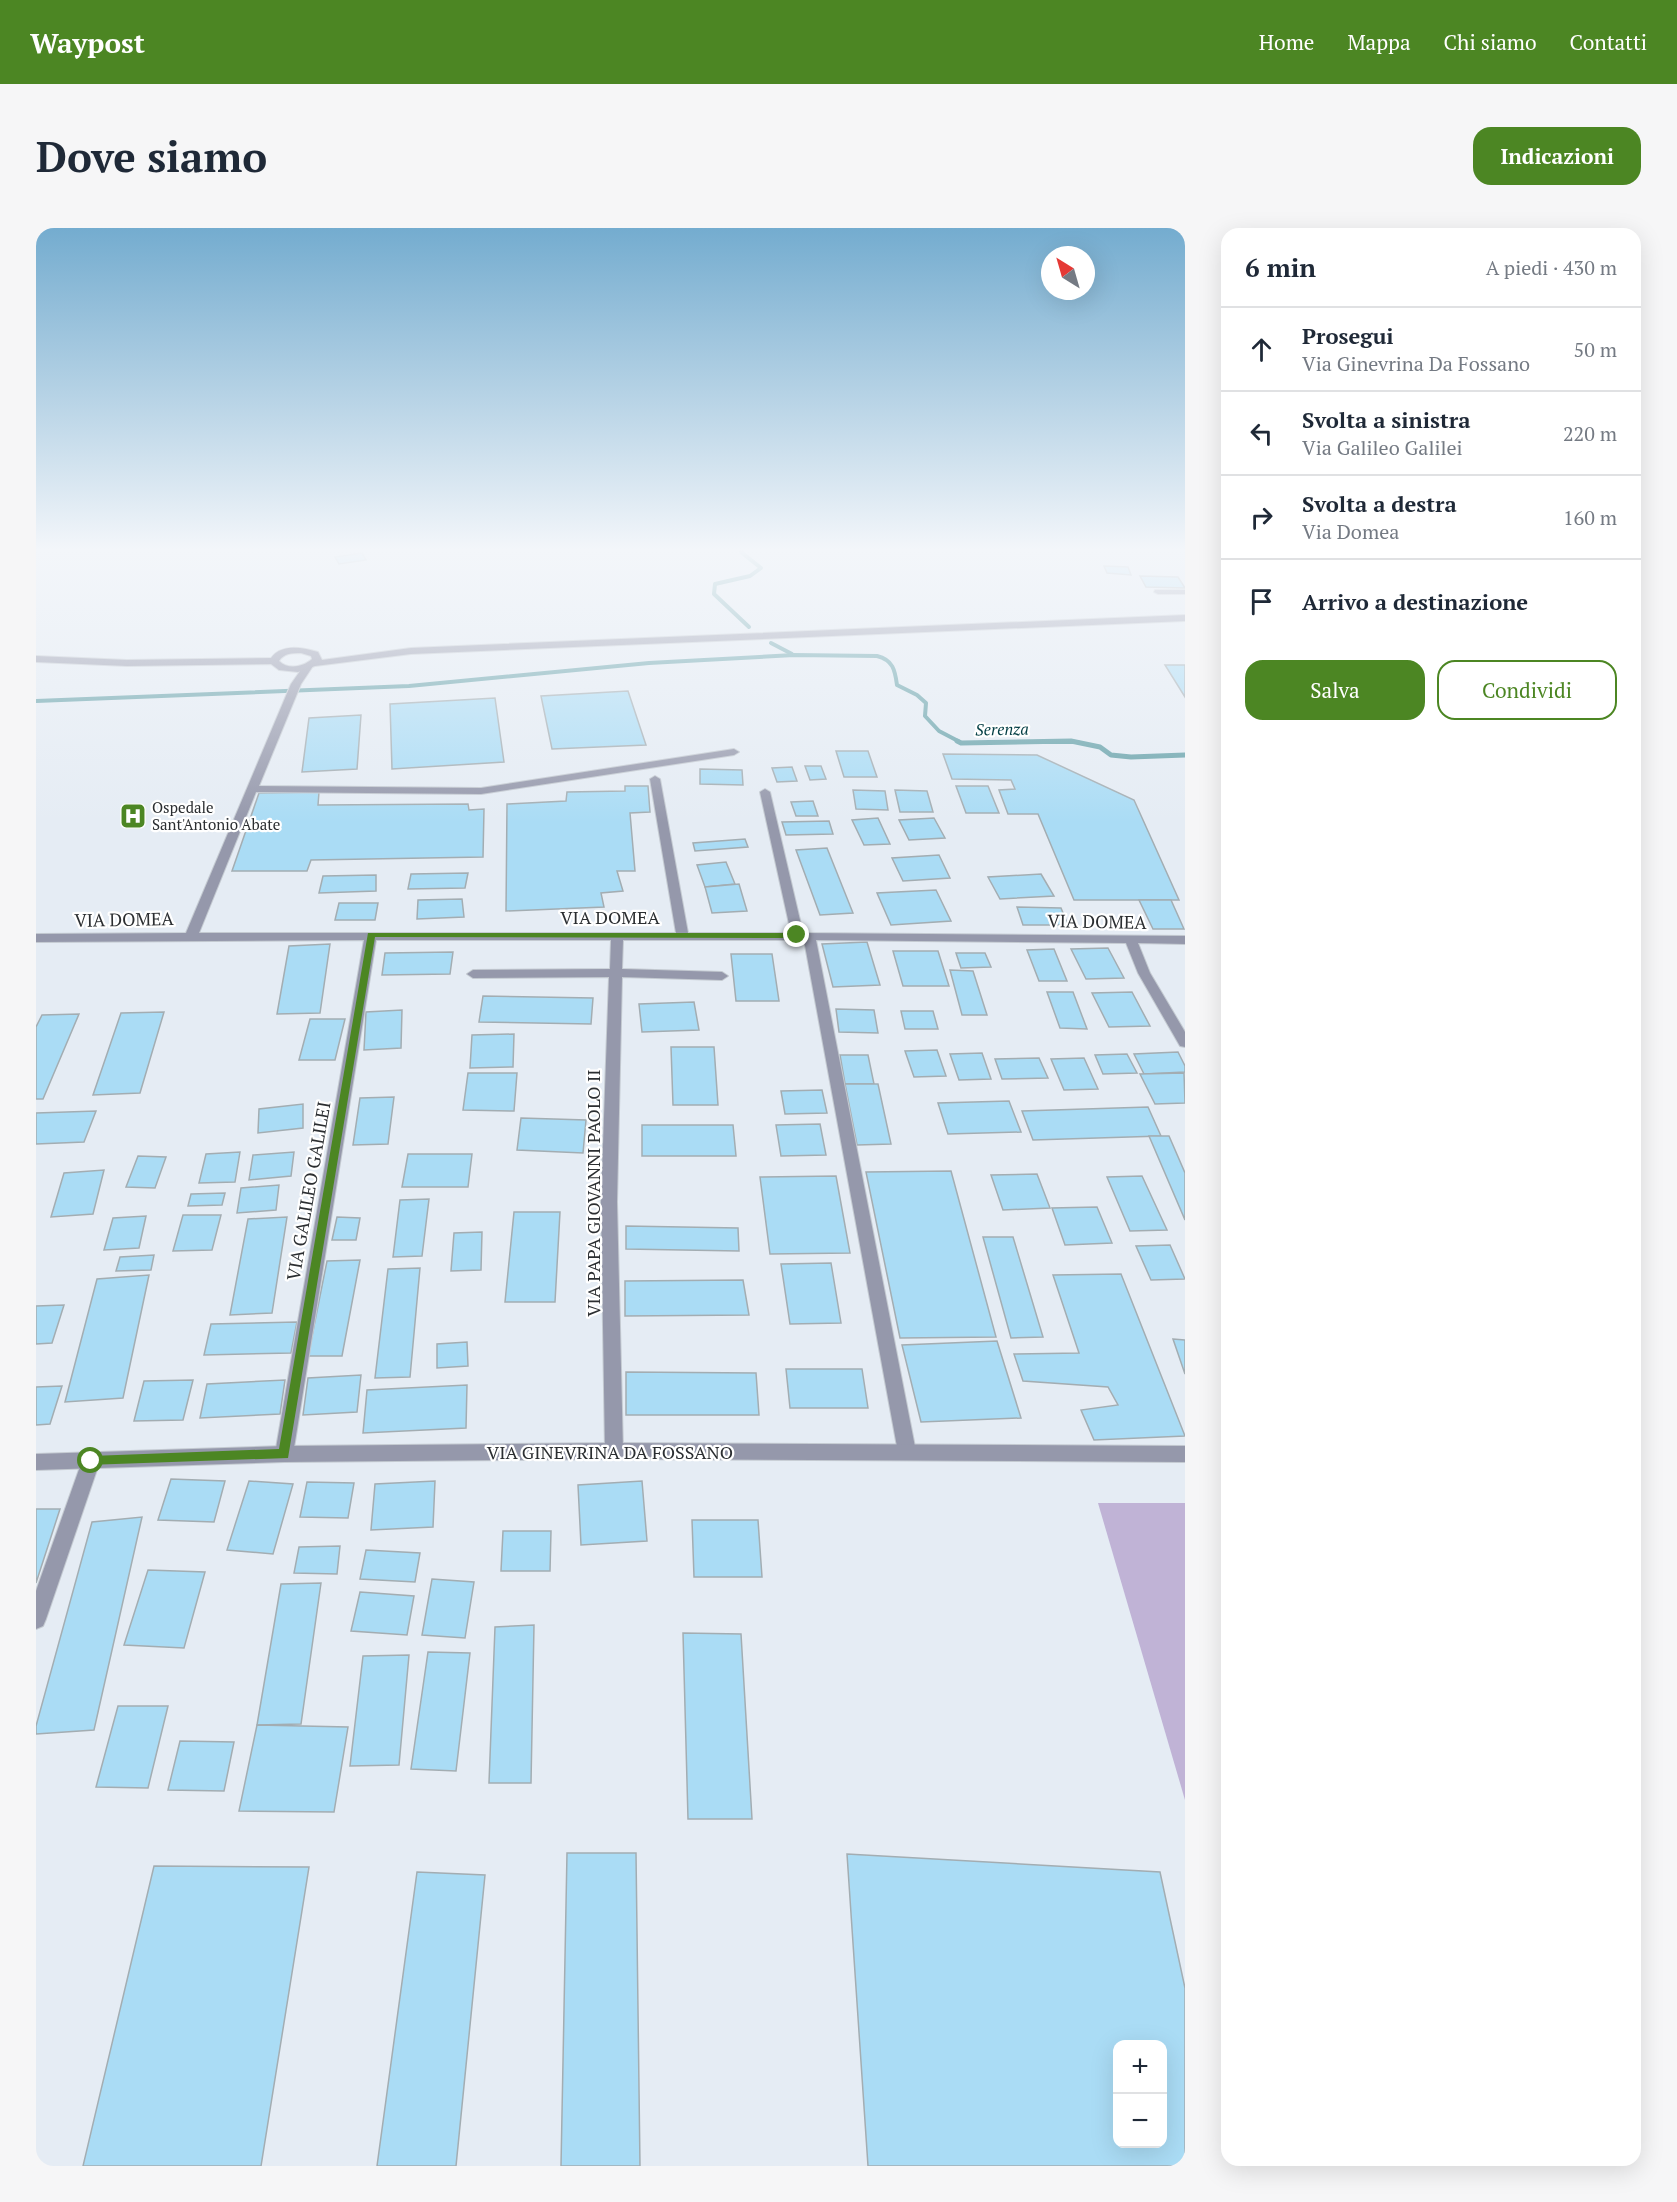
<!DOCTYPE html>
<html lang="it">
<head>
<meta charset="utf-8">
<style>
  body { margin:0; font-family:"PT Serif",serif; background:#f6f6f7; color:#1f2937 }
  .controls { position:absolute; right:18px; bottom:18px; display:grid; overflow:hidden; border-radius:12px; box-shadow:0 6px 24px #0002 }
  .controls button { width:54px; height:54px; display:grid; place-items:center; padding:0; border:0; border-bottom:2px solid #e0e1e3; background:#fff; color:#1f2937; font:30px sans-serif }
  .compass { position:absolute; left:1005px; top:18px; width:54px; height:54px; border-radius:50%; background:#fff; box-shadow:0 6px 24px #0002; rotate:323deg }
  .stop { position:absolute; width:18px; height:18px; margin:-14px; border:4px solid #4c8623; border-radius:50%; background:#fff }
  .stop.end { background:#4c8623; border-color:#fff; box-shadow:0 2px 6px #0008 }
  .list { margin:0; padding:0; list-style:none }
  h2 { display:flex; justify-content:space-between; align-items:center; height:78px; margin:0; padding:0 24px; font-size:26px }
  h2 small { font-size:20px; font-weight:400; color:#747a83 }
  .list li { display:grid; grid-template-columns:39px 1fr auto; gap:18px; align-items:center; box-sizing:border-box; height:84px; padding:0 24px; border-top:2px solid #e0e1e3 }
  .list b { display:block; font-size:22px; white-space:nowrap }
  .list p { margin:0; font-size:20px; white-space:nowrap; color:#747a83 }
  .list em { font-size:20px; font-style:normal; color:#747a83 }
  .actions { display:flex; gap:12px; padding:18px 24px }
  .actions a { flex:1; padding:14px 0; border:2px solid #4c8623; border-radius:18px; text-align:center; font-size:21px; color:#4c8623 }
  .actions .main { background:#4c8623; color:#fff }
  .icon { flex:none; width:33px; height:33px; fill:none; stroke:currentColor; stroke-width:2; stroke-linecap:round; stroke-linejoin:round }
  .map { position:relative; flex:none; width:1149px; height:1938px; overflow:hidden; border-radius:18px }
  header { display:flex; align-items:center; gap:36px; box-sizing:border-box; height:84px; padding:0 30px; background:#4c8623; color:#fff }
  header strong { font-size:28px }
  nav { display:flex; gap:33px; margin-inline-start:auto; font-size:21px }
  .intro { display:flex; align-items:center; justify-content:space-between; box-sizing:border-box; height:144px; padding:0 36px }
  h1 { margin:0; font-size:42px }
  .button { padding:15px 27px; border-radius:18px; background:#4c8623; color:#fff; font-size:21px; font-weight:700 }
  main { display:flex; gap:36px; padding:0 36px }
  aside { flex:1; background:#fff; border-radius:18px; box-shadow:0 6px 24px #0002 }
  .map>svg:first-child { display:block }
</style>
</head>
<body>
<header>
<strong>Waypost</strong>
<nav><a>Home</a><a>Mappa</a><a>Chi siamo</a><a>Contatti</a></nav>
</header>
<div class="intro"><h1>Dove siamo</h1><a class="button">Indicazioni</a></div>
<main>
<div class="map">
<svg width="1149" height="1938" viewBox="0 0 1149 1938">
  <rect width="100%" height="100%" fill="#e5ecf4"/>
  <path fill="#c0b3d6" d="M1062,1275H1149V1572Z"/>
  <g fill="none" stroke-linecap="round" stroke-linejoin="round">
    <g stroke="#66a1a9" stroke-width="4">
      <path d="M705,324L725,340L714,348L679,356L678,366L713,399"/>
      <path d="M735,415L756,426"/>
      <path d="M0,473L373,458L613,435L758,427L841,428C857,432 859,442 861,457L881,467L890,475L889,488L903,503L924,514"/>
      <path d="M959,514H1042"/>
    </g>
    <path stroke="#66a1a9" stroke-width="5" d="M921,513L925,515L1035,513L1064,519L1075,527L1095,529L1149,527"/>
  </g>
  <g fill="#aadcf5" stroke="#a3adb2" stroke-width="1.5" fill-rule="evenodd">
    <path d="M326,325L330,332L303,336L299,329Z"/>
    <path d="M1068,338L1092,339L1095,347L1071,345Z"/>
    <path d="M1104,348L1142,349L1149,360L1110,359Z"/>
    <path d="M1129,437H1149V469Z"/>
    <path d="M592,463L610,517L516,521L505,468Z"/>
    <path d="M459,470L468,534L356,541L354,476Z"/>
    <path d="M325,487L321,541L266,544L273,490Z"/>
    <path d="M800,523H832L841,549H808Z"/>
    <path d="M907,526L1001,527L1098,572L1143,672H1038L1002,586H972L963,562L979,561L975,552L916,551Z"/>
    <path d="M769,538H785L790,551L774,552Z"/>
    <path d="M756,539L761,553L741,554L736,540Z"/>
    <path d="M664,541L706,542L707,557L664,556Z"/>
    <path d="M589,558H612L614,584L594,585L599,643H581L587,663L565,665L568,679L470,683L471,576L530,573L531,564L589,563Z"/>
    <path d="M920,558H952L963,585H930Z"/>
    <path d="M817,562L849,563L852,582L820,581Z"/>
    <path d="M859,562L891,563L897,584H864Z"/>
    <path d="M283,564L282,577L432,576L433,582L448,581L447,629L275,632L271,643H196L223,565Z"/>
    <path d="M777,573L782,588H760L755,574Z"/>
    <path d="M842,590L854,616L828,617L816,592Z"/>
    <path d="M898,590L909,610L873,612L863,592Z"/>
    <path d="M793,593L797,606L750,607L746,594Z"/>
    <path d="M709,611L712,619L659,623L657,615Z"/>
    <path d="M791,620L817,685L784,687L760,622Z"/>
    <path d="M903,627L914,650L867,653L856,630Z"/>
    <path d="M690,634L699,656L669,659L661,637Z"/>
    <path d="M432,645L429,660L372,661L375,646Z"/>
    <path d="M1005,646L1018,668L964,671L952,649Z"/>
    <path d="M340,647V663L283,665L287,648Z"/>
    <path d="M703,656L711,683L676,685L669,659Z"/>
    <path d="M900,662L915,693L855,697L841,665Z"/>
    <path d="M426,671L428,689L381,691L382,672Z"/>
    <path d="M1103,672H1135L1148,701H1117Z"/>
    <path d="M303,675H342L339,692H299Z"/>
    <path d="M981,679L1025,680L1032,697H987Z"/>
    <path d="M831,714L844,757L797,759L786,716Z"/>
    <path d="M294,716L284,785L241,786L253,718Z"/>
    <path d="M1072,720L1088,750L1050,751L1035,721Z"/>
    <path d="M1018,721L1031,753H1003L991,722Z"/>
    <path d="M857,723H902L913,758H867Z"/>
    <path d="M417,724L414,746L346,747L349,725Z"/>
    <path d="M920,725H949L955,739L925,740Z"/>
    <path d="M695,726H736L743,773H700Z"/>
    <path d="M914,742L937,743L951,787H926Z"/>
    <path d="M1011,764H1037L1051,801L1024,800Z"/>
    <path d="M1096,764L1114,798L1073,799L1056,765Z"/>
    <path d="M447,768L557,770L555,796L443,794Z"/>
    <path d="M658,774L663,802L606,804L603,776Z"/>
    <path d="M800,781L838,782L842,805L803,804Z"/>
    <path d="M366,782L365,820L328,822L330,784Z"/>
    <path d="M865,783H897L902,801H869Z"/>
    <path d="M128,784L104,865L57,867L85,785Z"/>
    <path d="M43,786L7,871H0V799L6,787Z"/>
    <path d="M274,791H309L299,832H263Z"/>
    <path d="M478,806L477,839L434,840L436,807Z"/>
    <path d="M635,819H678L682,877H637Z"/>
    <path d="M901,822L910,848L878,849L869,823Z"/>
    <path d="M1142,824L1149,838V844L1108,846L1098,826Z"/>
    <path d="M946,825L955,851L923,852L914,826Z"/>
    <path d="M1091,826L1101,845L1067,846L1059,827Z"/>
    <path d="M804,827H832L838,856H809Z"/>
    <path d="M1003,830L1012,850L966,851L959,831Z"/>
    <path d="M1048,830L1062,861L1028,862L1015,831Z"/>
    <path d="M432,845H481L478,883L427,882Z"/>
    <path d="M1148,845L1149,875L1119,876L1104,846Z"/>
    <path d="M809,856H842L855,916L821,917Z"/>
    <path d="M786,862L791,885L749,886L745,863Z"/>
    <path d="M358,869L352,916L317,917L324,870Z"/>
    <path d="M973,873L985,904L912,906L902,875Z"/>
    <path d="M267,876V900L222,905L223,881Z"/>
    <path d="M1112,879L1125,908L997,912L986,883Z"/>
    <path d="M60,883L48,914L0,916V885Z"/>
    <path d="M485,890L550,892L547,925L481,922Z"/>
    <path d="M784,896L790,927L745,928L740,897Z"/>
    <path d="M606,897H697L700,928H606Z"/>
    <path d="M1113,908H1133L1149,945V992Z"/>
    <path d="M204,924L199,954L163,955L170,926Z"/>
    <path d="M258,924L255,948L213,952L217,927Z"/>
    <path d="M372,926H436L432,959H366Z"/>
    <path d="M102,928L130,929L119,960L90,959Z"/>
    <path d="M68,942L57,986L15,989L28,945Z"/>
    <path d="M915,943L960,1109L864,1110L830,944Z"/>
    <path d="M1001,946L1014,980L967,982L955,947Z"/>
    <path d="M800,948L814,1025L734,1026L724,949Z"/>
    <path d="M1106,948L1131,1002L1094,1003L1071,949Z"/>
    <path d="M243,957L240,982L201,985L205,960Z"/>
    <path d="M189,965L186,977L152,978L155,966Z"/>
    <path d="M393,971L386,1028L357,1029L364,972Z"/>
    <path d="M1061,979L1076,1015L1029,1017L1016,980Z"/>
    <path d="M478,984H524L519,1074H469Z"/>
    <path d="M147,987H185L176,1022L137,1023Z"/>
    <path d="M110,988L103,1020L68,1022L77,990Z"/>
    <path d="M251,989L236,1085L194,1087L212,991Z"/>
    <path d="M301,989L324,990L320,1012H296Z"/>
    <path d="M590,998L702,1000L703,1023L590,1021Z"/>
    <path d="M446,1004L445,1042L415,1043L418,1005Z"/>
    <path d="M947,1009H977L1007,1109L975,1110Z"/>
    <path d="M1134,1017L1149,1051L1115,1052L1100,1018Z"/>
    <path d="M118,1027L115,1042L80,1043L84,1029Z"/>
    <path d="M324,1032L306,1128H272L291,1033Z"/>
    <path d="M795,1035L805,1095L754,1096L745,1036Z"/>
    <path d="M384,1040L374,1149L339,1150L352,1041Z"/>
    <path d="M1085,1046L1149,1208L1058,1212L1045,1182L1082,1177L1072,1159L987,1153L978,1126L1043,1125L1017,1047Z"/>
    <path d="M113,1047L87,1170L29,1174L61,1051Z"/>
    <path d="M707,1052L713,1087L589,1088V1053Z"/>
    <path d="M28,1077L16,1115L0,1116V1078Z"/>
    <path d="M261,1094L255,1125L168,1127L175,1096Z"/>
    <path d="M1137,1111L1149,1112V1146Z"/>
    <path d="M961,1113L985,1190L885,1194L866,1117Z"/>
    <path d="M431,1114L432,1138L401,1140V1116Z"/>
    <path d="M750,1141H826L832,1180H754Z"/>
    <path d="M590,1144L720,1145L723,1187H590Z"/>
    <path d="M325,1147L321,1184L267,1187L272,1150Z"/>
    <path d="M157,1152L147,1192L98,1193L108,1153Z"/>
    <path d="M249,1152L244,1186L164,1190L171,1156Z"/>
    <path d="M431,1157L430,1200L327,1205L331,1162Z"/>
    <path d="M26,1158L14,1196L0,1197V1159Z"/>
    <path d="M135,1251L189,1253L178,1294L122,1292Z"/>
    <path d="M213,1253L257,1256L237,1326L191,1322Z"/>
    <path d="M399,1253L397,1299L335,1302L339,1256Z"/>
    <path d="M606,1253L611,1313L545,1317L542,1257Z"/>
    <path d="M271,1254L318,1255L312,1290L264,1289Z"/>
    <path d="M0,1281H24L0,1355Z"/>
    <path d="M106,1289L58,1502L0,1506V1498L56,1294Z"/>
    <path d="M656,1292H722L726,1349H658Z"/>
    <path d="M467,1303H515L514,1343H465Z"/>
    <path d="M304,1318L301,1346L258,1345L263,1319Z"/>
    <path d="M330,1322L384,1325L379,1354L324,1351Z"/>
    <path d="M112,1342L169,1344L148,1420L88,1417Z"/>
    <path d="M396,1351L438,1354L429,1410L386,1407Z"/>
    <path d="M285,1355L265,1496L221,1497L245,1356Z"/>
    <path d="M324,1364L378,1368L371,1407L315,1403Z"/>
    <path d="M498,1397L495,1555H453L459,1399Z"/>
    <path d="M647,1405L705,1406L716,1591H652Z"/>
    <path d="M392,1424L434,1425L420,1543L375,1541Z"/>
    <path d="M373,1427L363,1537L314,1538L327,1428Z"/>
    <path d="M82,1478H132L112,1560L60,1559Z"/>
    <path d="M221,1497L312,1499L298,1584L203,1583Z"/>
    <path d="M144,1513L198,1514L188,1563L132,1562Z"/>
    <path d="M531,1625H600L604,1938H525Z"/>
    <path d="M811,1626L1124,1644L1149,1760V1938H832ZM1082,1816H1126V1916H1082Z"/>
    <path d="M118,1638L273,1639L225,1938H47Z"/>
    <path d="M381,1644L449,1647L420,1938H341Z"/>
  </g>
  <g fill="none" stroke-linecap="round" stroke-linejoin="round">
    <g stroke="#c4cad1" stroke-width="2">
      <g id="minor">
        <path d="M1119,362H1149V366H1122L1118,364Z"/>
        <path d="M269,436L277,438L265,456L223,558L445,560L698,521L703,524L698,527L445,566L220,564L163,705H640L614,551L619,548L624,551L652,705H755L724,564L729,561L734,564L767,705L1149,708V716L1102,715L1114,745L1149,804V819L1144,818L1102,745L1090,715L780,712L880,1224L877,1230L871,1232L865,1230L862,1224L768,712H587L586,741L686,744L692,748L686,752L586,749L581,974L587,1223L584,1229L578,1231L572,1229L569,1223L565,974L573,749L437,750L431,746L437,742L574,741L575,712H340L257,1226L254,1232L248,1234L242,1232L239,1226L328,712L0,714V706L150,705L255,456Z"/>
        <path d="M55,1225L61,1227L64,1233L10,1391L7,1398L0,1401V1363L46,1233L49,1227Z"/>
      </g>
    </g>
    <g stroke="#c4cad1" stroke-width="2">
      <g id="tertiary">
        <path d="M1149,387V393L375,426L279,438L262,444L243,442L235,436L91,438L0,434V428L91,432L235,430C246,415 267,420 282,424L286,432L375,420ZM265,425L275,428L276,431C267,439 252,442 243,433C248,425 256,425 265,425Z"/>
        <path d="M578,1215L1149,1218V1234L578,1231L248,1234L0,1242V1226L248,1218Z"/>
      </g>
    </g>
    <use href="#minor" fill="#9598ab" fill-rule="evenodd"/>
    <use href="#tertiary" fill="#9598ab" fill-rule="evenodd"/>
  </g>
  <linearGradient id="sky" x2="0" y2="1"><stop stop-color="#74accf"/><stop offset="0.54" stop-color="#f3f6fa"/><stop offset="1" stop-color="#f3f6fa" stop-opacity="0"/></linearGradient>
  <rect width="1149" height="595" fill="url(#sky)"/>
  <path fill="#4c8623" d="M332,705H761L765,707L761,710L339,709L252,1230L51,1237V1229L55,1228L243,1221Z"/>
  <defs>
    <g id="hospital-square" transform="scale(1.35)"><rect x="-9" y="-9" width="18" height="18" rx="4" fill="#4c8623" stroke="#fff"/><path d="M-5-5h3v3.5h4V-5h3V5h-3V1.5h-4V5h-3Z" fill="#fff"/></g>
  </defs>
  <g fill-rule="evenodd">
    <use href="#hospital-square" x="97" y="588"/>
  </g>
  <g text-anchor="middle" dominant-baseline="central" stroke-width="4.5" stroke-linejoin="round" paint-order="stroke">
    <g font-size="15" fill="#2b2e31" stroke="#fff" text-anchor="start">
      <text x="116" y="579">Ospedale<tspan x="116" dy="17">Sant'Antonio Abate</tspan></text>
    </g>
    <g font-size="16" font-style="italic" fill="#033e44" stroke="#fff">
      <text transform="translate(966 501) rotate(-1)">Serenza</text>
    </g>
    <g font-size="18" fill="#2b2e31" stroke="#fff">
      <text x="574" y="689">VIA DOMEA</text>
      <text transform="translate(88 691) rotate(-1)">VIA DOMEA</text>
      <text transform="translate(1061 693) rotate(1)">VIA DOMEA</text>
      <text transform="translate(272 963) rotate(-80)">VIA GALILEO GALILEI</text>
      <text transform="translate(557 965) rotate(-90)">VIA PAPA GIOVANNI PAOLO II</text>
      <text x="574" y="1224">VIA GINEVRINA DA FOSSANO</text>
    </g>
  </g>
</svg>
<div class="controls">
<button>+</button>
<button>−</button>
</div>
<svg class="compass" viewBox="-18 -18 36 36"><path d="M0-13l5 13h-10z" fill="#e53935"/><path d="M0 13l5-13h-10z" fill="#747a83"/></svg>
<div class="stop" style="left:55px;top:1233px"></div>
<div class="stop end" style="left:761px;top:707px"></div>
</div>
<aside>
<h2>6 min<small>A piedi · 430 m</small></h2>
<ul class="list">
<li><svg class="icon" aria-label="ahead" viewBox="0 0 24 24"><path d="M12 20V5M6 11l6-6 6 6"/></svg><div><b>Prosegui</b><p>Via Ginevrina Da Fossano</p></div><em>50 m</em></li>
<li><svg class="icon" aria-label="left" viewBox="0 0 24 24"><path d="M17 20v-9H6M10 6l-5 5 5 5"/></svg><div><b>Svolta a sinistra</b><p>Via Galileo Galilei</p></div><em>220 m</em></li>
<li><svg class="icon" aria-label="right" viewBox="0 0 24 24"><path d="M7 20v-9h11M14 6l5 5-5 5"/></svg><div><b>Svolta a destra</b><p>Via Domea</p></div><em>160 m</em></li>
<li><svg class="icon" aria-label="arrive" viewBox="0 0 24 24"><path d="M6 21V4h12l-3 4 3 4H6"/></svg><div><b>Arrivo a destinazione</b></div></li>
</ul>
<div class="actions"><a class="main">Salva</a><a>Condividi</a></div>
</aside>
</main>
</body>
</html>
